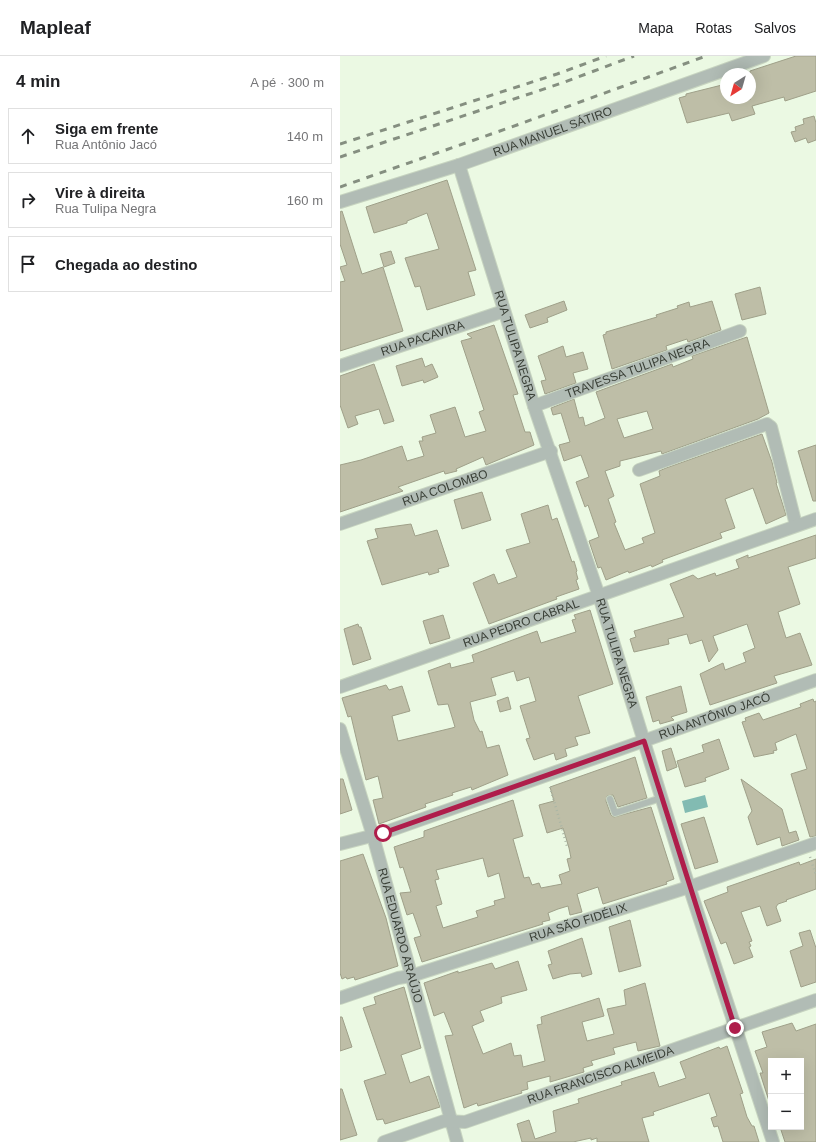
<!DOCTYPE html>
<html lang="pt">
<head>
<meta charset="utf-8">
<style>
  body { margin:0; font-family:Helvetica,sans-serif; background:#f6f6f6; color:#202124 }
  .controls { position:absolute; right:12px; bottom:12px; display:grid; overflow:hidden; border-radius:0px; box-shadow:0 4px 16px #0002 }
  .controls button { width:36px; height:36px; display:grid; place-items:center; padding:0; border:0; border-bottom:1px solid #e0e0e0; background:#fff; color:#202124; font:20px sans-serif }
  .compass { position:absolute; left:380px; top:12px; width:36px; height:36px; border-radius:50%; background:#fff; box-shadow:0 4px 16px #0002; rotate:217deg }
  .stop { position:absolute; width:12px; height:12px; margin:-9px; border:3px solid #af1d4b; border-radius:50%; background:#fff }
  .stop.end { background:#af1d4b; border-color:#fff; box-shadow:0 1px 4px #0008 }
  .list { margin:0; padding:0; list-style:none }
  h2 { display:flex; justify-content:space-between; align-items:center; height:52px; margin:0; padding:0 16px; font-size:17px }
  h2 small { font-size:13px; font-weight:400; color:#757577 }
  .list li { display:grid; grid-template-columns:26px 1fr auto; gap:12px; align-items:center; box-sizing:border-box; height:56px; margin:0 8px 8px; padding:0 8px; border:1px solid #e0e0e0; border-radius:0px }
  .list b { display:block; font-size:15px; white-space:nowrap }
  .list p { margin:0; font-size:13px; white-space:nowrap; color:#757577 }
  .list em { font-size:13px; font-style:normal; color:#757577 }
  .icon { flex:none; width:22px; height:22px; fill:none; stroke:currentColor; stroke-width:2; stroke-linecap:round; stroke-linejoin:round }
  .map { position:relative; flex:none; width:476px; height:1086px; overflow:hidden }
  header { display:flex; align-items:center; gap:24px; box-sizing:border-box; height:56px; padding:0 20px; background:#fff; border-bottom:1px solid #e0e0e0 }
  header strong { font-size:19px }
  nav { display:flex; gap:22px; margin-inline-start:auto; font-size:14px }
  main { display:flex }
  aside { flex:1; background:#fff }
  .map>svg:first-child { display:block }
</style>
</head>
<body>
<header>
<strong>Mapleaf</strong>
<nav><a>Mapa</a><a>Rotas</a><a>Salvos</a></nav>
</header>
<main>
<aside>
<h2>4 min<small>A pé · 300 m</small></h2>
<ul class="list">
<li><svg class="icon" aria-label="ahead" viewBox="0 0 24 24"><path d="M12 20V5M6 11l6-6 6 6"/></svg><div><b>Siga em frente</b><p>Rua Antônio Jacó</p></div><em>140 m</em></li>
<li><svg class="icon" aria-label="right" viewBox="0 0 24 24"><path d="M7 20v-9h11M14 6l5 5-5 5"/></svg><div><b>Vire à direita</b><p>Rua Tulipa Negra</p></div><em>160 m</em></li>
<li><svg class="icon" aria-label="arrive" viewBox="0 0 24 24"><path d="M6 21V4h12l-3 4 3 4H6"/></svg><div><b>Chegada ao destino</b></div></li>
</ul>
</aside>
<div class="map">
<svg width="476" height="1086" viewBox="0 0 476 1086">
  <rect width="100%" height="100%" fill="#ebf9e3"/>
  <path fill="#82bbb2" d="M365,739L368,751L345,757L342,745Z"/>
  <g fill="#bebea7" stroke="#9fa089" fill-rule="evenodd">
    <path d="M456,0H476V35L445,45L444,41L412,50L415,58L392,65L389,57L347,67L339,42L346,40V38L386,28V42H409L410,44V15Z"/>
    <path d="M474,60L476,67V84L468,87L466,82L455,86L451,76L456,75L455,71L464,68L463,63Z"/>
    <path d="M107,124L136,214L128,216L135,239L87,254L80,230L75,231L65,202L99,193L87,157L67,165V167L34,177L26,151Z"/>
    <path d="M2,155L22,218L43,211L63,275L0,295V226L5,225L0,211L7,209L0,188V156Z"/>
    <path d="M51,195L55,207L44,211L40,198Z"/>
    <path d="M420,231L426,258L402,264L395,238Z"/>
    <path d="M224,245L227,254L207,262L208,266L190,272L185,259Z"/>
    <path d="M372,245L381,274L348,286L347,283L326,290L327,294L272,313L263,279L266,278V276L317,261L316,259L338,252L337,250L349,246L350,251Z"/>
    <path d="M154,269L178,338L173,339L185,376H190L194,389L146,409L143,401L116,413L117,415L105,418L104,415L58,431L63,435L0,456V409L21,404L62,390L67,405L84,400L79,385H83L82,381L96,377L90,359L115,351L125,381L146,375L139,356L144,354L121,285L132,282L127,278Z"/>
    <path d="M407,281L429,357L418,363L322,398L321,395L280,405V410L265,415L274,440L268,443L276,466L274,467L285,494L304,487L302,482L315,477L300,428L320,420L319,415L326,412L422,378L432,406L437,427H436L446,459L426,468L413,432L385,443L395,472L380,477L382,482L322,504L323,506L312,511L311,509L289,517L288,515L266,524L261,511L258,512L249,485L259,481L248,449L245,451L236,426L249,421L241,399L224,405L219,389L230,386L221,357L213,359L211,352L234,343L239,362L243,361L245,370L265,362L256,336L332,308L333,311L353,303L352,300ZM307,355L313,373L284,382L277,363Z"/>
    <path d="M223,290L226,301L243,296L248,313L233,317L236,327L205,338L201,325L206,324L198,300Z"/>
    <path d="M82,302L85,311L92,308L98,321L84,327L83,324L62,330L56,310Z"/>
    <path d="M34,308L54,365L44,368L39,353L15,360L18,368L8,372L0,349V320Z"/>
    <path d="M476,389V445H473L458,395Z"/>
    <path d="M142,436L151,464L122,473L114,444Z"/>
    <path d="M208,449L212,464L217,462L232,506L234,505L237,515L236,516L238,523L236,524L239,533L216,541L217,543L149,568L133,527L154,518L158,528L177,521L166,494L190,487L181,458Z"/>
    <path d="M71,468L75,480L97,474L109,510L98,513L99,516L89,519L88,516L42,529L27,485L38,482L35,473Z"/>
    <path d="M476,479V502L448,511L460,548L438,556L446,582L460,577L472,609L434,620L437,627L370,649L360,618L383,607L385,614L406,606L403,597L415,592L407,568L373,580L378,594L369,606L362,584L350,588L347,578L328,583L329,588L294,596L290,583L296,581L294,575L344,561L330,528L353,519L358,523L375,517L376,520L399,512L396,504L408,499V502Z"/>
    <path d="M250,554L273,628L238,640L250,677L235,681L238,689L225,693L227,700L216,704L214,697L194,704L186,683L190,682L180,650L196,645L189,621L177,625L174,615L151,622L156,639L130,646L134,664L140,676L142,675L147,692L159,689L168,719L132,734L131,731L112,737L113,739L85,748L86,751L39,768L33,744L43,742L38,720L26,724L11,660L8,661L2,642L46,629L49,634L62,630L70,655L52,660L58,685L112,672L115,671L108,648L98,649L88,615L110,607L111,612L134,606L132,599L197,575L201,587L236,576L232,564L236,563L234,559Z"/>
    <path d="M103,559L110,582L90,588L83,565Z"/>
    <path d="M18,568L19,571H21L31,603L13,609L4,573Z"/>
    <path d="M341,630L347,656L331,661L334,664L320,668L319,664L313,666L306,641Z"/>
    <path d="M168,641L171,653L160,656L157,645Z"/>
    <path d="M473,643L474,646L476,645V780L470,781L451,718L467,713L456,678L435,687L437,694L433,695L434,697L414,701L402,666L406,665L405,662L419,657L423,664L461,651L460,648Z"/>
    <path d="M379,683L389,713L365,722L366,725L345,731L337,705L364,696L362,689Z"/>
    <path d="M331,692L337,711L327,715L322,695Z"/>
    <path d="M295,701L307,742L278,751L273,739L267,740L266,745L271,759L274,761L311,751L334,823L326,826L327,828L263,848L258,831L237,838L242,856L230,859L228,850L218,853L208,857L210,864L202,866L203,868L82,906L74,882L81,880L73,857L67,859L60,837L71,836L63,811L60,812L54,791L84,781V775L173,744L183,780L173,783L184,822L189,821L192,829L199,827L201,832L222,828L219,819L230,815L227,803L231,802L229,792L223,772L207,777L199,749L214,745L210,731ZM143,802L148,821L159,817L165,842L154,845L155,849L136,855L138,861L103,872L96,850L102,848L95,824L99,823L96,814Z"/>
    <path d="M0,723H3L12,754L0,758Z"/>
    <path d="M401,723L442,753L449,777L456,775L459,784L442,790L440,781L417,789L408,761L412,755Z"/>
    <path d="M364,761L378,806L355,813L341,768Z"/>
    <path d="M23,798L46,862L58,910L15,924L14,921L7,923L6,921L2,923L0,917V805Z"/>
    <path d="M476,803V833L446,844L447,845L438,848L436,851L441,865L427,870L420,850L401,856L412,885L409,886L411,890L409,891L413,901L394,908L386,886L381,888L364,845L388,836L387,831L459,806L460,809Z"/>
    <path d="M290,864L301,910L279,916L269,871Z"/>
    <path d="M470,874L476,892V926L461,931L450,895L463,890L459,877Z"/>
    <path d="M242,882L252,918L242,921L241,917L230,918L213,923L208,909L212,908L208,895Z"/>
    <path d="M178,905L187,934L161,941L162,947L140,955L144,965L132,970L143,998L171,987L174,1000L181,999L183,1011L205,1005L197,969L202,968L201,961L259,942L264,960L242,966L247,985L274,978L267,953L286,949L284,934L305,927L320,990L298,995L296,986L273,992L275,998L251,1005L253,1009L243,1012L244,1016L210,1026V1020L187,1026L188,1033L181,1035L182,1037L138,1050L137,1047L124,1052L105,980L113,979L104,956L94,960L84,927L118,915V917L152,907L155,913Z"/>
    <path d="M64,931L81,992L61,999L70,1027L89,1020L100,1051L45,1068L43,1063L37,1064L24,1025L46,1018L23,952L36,948L34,941Z"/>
    <path d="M0,961H2L12,991L0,995Z"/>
    <path d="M452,967L456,975L476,968V1086H445L440,1071H461V1005H431V1045H429L420,1017H423L415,995L427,991L422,976Z"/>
    <path d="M387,990L403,1037L400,1038L407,1061L412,1070H414L419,1086H383L378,1070L374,1071L371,1062L377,1060L369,1037L313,1056L314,1059L302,1062L309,1086H257V1082L251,1084V1082L233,1086H182L177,1068L189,1064L195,1083L216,1076L213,1055L239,1047L238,1043L282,1029L281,1026L314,1016L319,1031L346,1022L340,1006L379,991L380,993Z"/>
    <path d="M0,1033H2L17,1079L0,1084Z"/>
  </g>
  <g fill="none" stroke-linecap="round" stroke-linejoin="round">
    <g stroke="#c7d4c0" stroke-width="8">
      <path id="lane" d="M270,743L275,757L321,742"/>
    </g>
    <g stroke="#c7d4c0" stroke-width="14">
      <g id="street">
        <path id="s1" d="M119,109L194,350L259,540L345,818L433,1086"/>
        <path id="s2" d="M0,146L119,109L424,0"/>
        <path id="s3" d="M0,310L164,255"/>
        <path id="s4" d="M194,350L400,275"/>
        <path d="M299,414L427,368L431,371L456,469"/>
        <path id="s5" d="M0,468L211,395"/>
        <path id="s6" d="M0,631L476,463"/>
        <path id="s7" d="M0,673L33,780L117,1086"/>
        <path id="s8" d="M0,788L43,777L476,624"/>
        <path id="s9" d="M0,942L58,922L71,920L349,831L476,787"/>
        <path id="s10" d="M44,1086L104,1065L125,1066L476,944"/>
      </g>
    </g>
    <g stroke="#abb6a5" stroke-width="2.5" stroke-dasharray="1 3" stroke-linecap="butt">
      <path d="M210,731L227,790"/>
      <path d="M470,801L476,819"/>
    </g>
    <use href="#lane" stroke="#b1bcb5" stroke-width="6"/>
    <use href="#street" stroke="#b1bcb5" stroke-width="12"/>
    <g stroke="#858f80" stroke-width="3" stroke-dasharray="7 7" stroke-linecap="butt">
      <path d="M0,88L217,18L266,0"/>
      <path d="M0,101L222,27L294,0"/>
      <path d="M0,131L177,69L366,0"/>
    </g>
  </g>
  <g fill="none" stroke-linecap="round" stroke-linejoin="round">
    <path stroke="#af1d4b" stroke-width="5" d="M43,777L304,685L395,972"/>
  </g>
  <g text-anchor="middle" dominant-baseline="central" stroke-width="3" stroke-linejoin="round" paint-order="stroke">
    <g font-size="12" fill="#393f36" stroke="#ebf9e3">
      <text stroke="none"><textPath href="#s2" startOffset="224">RUA MANUEL SÁTIRO</textPath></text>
      <text stroke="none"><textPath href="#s3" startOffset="87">RUA PACAVIRA</textPath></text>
      <text stroke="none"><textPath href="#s1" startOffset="189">RUA TULIPA NEGRA</textPath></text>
      <text stroke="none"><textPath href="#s4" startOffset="110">TRAVESSA TULIPA NEGRA</textPath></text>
      <text stroke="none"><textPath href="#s5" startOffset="111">RUA COLOMBO</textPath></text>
      <text stroke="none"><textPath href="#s6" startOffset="192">RUA PEDRO CABRAL</textPath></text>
      <text stroke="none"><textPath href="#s1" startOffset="513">RUA TULIPA NEGRA</textPath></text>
      <text stroke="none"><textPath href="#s8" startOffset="396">RUA ANTÔNIO JACÓ</textPath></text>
      <text stroke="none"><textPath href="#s9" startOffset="250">RUA SÃO FIDÉLIX</textPath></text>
      <text stroke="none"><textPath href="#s7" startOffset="215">RUA EDUARDO ARAÚJO</textPath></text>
      <text stroke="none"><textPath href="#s10" startOffset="228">RUA FRANCISCO ALMEIDA</textPath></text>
    </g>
  </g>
</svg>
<div class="controls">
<button>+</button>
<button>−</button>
</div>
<svg class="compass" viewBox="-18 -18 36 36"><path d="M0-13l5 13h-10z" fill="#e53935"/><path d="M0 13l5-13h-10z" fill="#757577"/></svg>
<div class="stop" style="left:43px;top:777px"></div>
<div class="stop end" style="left:395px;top:972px"></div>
</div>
</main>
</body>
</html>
